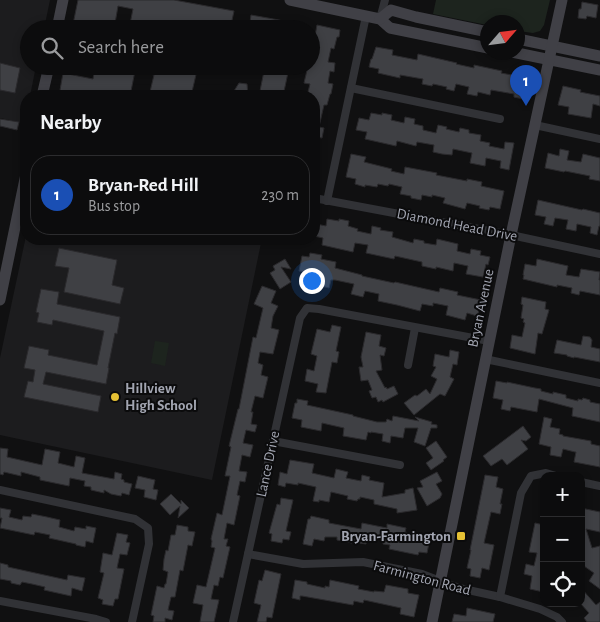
<!DOCTYPE html>
<html lang="en">
<head>
<meta charset="utf-8">
<style>
  body { margin:0; font-family:"Alegreya Sans",sans-serif; background:#1a1a1b; color:#f1f3f6 }
  .controls { position:absolute; right:15px; bottom:15px; display:grid; overflow:hidden; border-radius:10px; box-shadow:0 2px 8px #0003 }
  .controls button { width:45px; height:45px; display:grid; place-items:center; padding:0; border:0; border-bottom:1px solid #2c2c2e; background:#0c0c0d; color:#f1f3f6; font:25px sans-serif }
  .compass { position:absolute; left:480px; top:15px; width:45px; height:45px; border-radius:50%; background:#0c0c0d; box-shadow:0 2px 8px #0003; rotate:62deg }
  .you { position:absolute; left:311px; top:280px; width:18px; height:18px; margin:-12px; border:4px solid #fff; border-radius:50%; background:#1a73e8; box-shadow:0 0 0 8px #1a73e833 }
  .badge { display:grid; place-items:center; width:32px; height:32px; border-radius:50%; background:#7c3aed; color:#fff; font-size:16px; font-weight:700 }
  .pin { position:absolute; translate:-50% -41px; filter:drop-shadow(0 1px 2px #0008) }
  .pin::after { content:''; position:absolute; top:26px; width:18px; height:15px; background:inherit; clip-path:polygon(0 0,100% 0,50% 100%) }
  .list { margin:0; padding:0; list-style:none }
  h2 { display:flex; justify-content:space-between; align-items:center; height:65px; margin:0; padding:0 20px; font-size:21px }
  h2 small { font-size:16px; font-weight:400; color:#9a9b9d }
  .list li { display:grid; grid-template-columns:32px 1fr auto; gap:15px; align-items:center; box-sizing:border-box; height:80px; margin:0 10px 10px; padding:0 10px; border:1px solid #2c2c2e; border-radius:20px }
  .list b { display:block; font-size:19px; white-space:nowrap }
  .list p { margin:0; font-size:16px; white-space:nowrap; color:#9a9b9d }
  .list em { font-size:16px; font-style:normal; color:#9a9b9d }
  .icon { flex:none; width:28px; height:28px; fill:none; stroke:currentColor; stroke-width:2; stroke-linecap:round; stroke-linejoin:round }
  .map { position:relative; flex:none; width:600px; height:622px; overflow:hidden }
  .search { position:absolute; background:#0c0c0d; box-shadow:0 2px 8px #0003; left:20px; top:20px; width:300px; height:55px; display:flex; align-items:center; gap:12px; box-sizing:border-box; padding:0 18px; border-radius:28px; color:#9a9b9d; font-size:19px }
  .panel { position:absolute; background:#0c0c0d; box-shadow:0 2px 8px #0003; left:20px; top:90px; width:300px; height:155px; border-radius:20px }
  .map>svg:first-child { display:block }
</style>
</head>
<body>
<div class="map">
<svg width="600" height="622" viewBox="0 0 600 622">
  <rect width="100%" height="100%" fill="#101011"/>
  <g fill="#1c1c1e">
    <path d="M0,0H50L44,29H29V66H36L30,96H26V114L24,123L0,118Z"/>
    <path d="M26,236V239H239L261,243L212,480L0,435V358Z"/>
  </g>
  <g fill="#1d241e">
    <path d="M436,0H550L544,25L540,31L533,33L518,31V22H488L487,25L433,14Z"/>
    <path d="M155,341L169,343L165,366L151,363Z"/>
  </g>
  <g fill="#3f4044" stroke="#2b2a2d">
    <path d="M78,0H174L234,11L231,25L229,24L228,29H201L173,23L172,29H129L133,9L118,6L114,29H105L87,25V29H72Z"/>
    <path d="M582,2L598,5L596,18L587,16L586,19L578,18L579,9H581Z"/>
    <path d="M251,15L279,20L290,23L288,29H249Z"/>
    <path d="M317,25L340,30L339,37H337L334,49L331,48L328,62L335,63L334,72L330,71L328,83L333,84L331,94H330L327,105H324L319,127L324,128L322,138L317,137V140L314,139V96H307L310,84L304,83L308,66H311V47H313Z"/>
    <path d="M376,47L393,50L392,55L417,60L418,54L457,63L456,64L474,68V65L502,71L501,73L528,78L523,99L514,97V94L491,90L490,95L478,92L477,96L467,94L469,87L456,84L454,91L446,89L447,87L433,84L432,86L422,84L423,79L400,75V78L378,73L379,69L369,67L371,59H372Z"/>
    <path d="M0,63L20,68L15,93L0,90Z"/>
    <path d="M95,66H198L191,96H174L159,93L158,96H149L154,75L135,71L130,96H104L75,91L74,96H59L63,73L93,79Z"/>
    <path d="M265,66H283L289,68L283,96H259Z"/>
    <path d="M239,83L247,84L248,96H235L234,91Z"/>
    <path d="M563,86L581,90L580,92L600,96V106L593,104L591,118L568,114L569,107L558,105Z"/>
    <path d="M371,113L382,115V113L392,115L391,120L404,123L405,117L415,119L414,124L423,126V130L436,133L438,125L447,127L446,129L459,132L460,128L469,130V133L481,135L480,141L490,143L489,146L504,149L505,142L514,143L509,170L500,168L501,161L486,158L485,166L470,163L472,153L453,149L452,155L442,154L433,152L434,145L417,142L416,146L397,141L396,146L365,139L367,132L356,130L359,118L369,120Z"/>
    <path d="M0,119L19,122L17,130L0,126Z"/>
    <path d="M560,149L569,151L567,160L581,162L583,154L600,158V181L589,179L590,176L565,171L564,172L545,168L548,153L559,156Z"/>
    <path d="M351,154L366,157L364,162L392,169L391,171L404,174L405,167L437,173L436,175L467,181V179L482,182L481,186L504,191L500,209L490,207L489,210L479,208L480,206L467,203L465,209L443,203L445,198L432,195V197L422,195L421,200L411,198V196L400,194L402,187L389,184L388,186L378,184L377,187L365,185V187L355,184L356,179L346,177Z"/>
    <path d="M538,200L582,210L583,209L600,213V226H599L597,235L590,233L591,227L577,224L576,231L566,229L568,220L555,218L553,226L544,224L546,217L535,215Z"/>
    <path d="M327,219L339,221V219L349,221L348,226L358,229L357,231L371,234L372,226L381,228L380,230L393,232L392,237L413,243L414,239L424,241V243L436,245L437,239L458,244L457,251L470,254L471,249L481,251L480,255L490,257L488,265L486,264L483,277L466,274L468,266L454,263L453,271L436,267V269L422,266V262L395,256L394,259L366,253L368,245L355,243L353,252L322,245L323,238L314,236V232L316,224L326,226Z"/>
    <path d="M59,248L117,260L112,285L124,288L120,304L64,292L69,268L55,266Z"/>
    <path d="M310,253L322,255L321,259L336,262L335,268L362,275V276L394,283L395,282L439,292L440,288L458,292L457,295L481,300L478,314L477,316L467,313L465,320L446,315L448,306L433,303V306L422,304L420,311L397,305L378,301L379,294L365,291L363,297L351,294L354,284L335,280H331L329,288L321,286V282L310,280L311,273L299,271L302,256L309,257Z"/>
    <path d="M285,259L291,269L281,267L291,282L280,289L270,273L275,270L273,266Z"/>
    <path d="M537,259L568,266L566,275L579,277L581,269L600,272L599,280H600V295L580,291L579,295L571,293L572,288L557,285V287L523,279L524,275H523L525,264L536,266Z"/>
    <path d="M262,286L276,291L271,303L278,306L273,316L271,328L279,330L273,354L260,352L258,363L263,365L261,375L268,377L263,398L255,396L251,412H253L251,424L257,425L255,432L246,430L243,443L253,445L250,457L242,455L239,471L247,472L245,482L240,481L237,495L240,496L234,525L227,523L224,539H228L226,546L230,547L223,578L220,577L218,586L214,585L211,599L219,600L214,622H200L203,605L193,603L197,585L206,587L215,548L211,547L212,541L211,539L217,513L222,515L230,476H225L231,447L229,446L238,409H239L253,337L256,338L263,308L254,304Z"/>
    <path d="M41,289L59,292L57,304L120,317L117,334L115,333L108,368H109L106,384L46,372L43,384L101,396L98,412L24,397L28,381L33,382L35,370L24,368L29,346L49,350L48,355L97,365L104,331L53,320L52,325L37,322L39,313L36,312Z"/>
    <path d="M522,297L546,302L545,309L549,310L542,334L538,333L535,354L510,348L512,335L522,337L525,323L523,322L524,319L521,318L523,305L521,304Z"/>
    <path d="M332,325L341,327L336,351L339,352L337,363L332,362L326,393L316,392L318,384L305,381L307,369L314,371L317,356L311,354L317,329L330,332Z"/>
    <path d="M366,332L381,335L379,346L386,348L384,356L380,355L382,370L376,371L385,388L386,387L387,389L394,386L398,394L383,402L382,400L378,402L376,397L372,398L369,391L372,390L368,380L361,381L359,367H363L361,357Z"/>
    <path d="M583,336L590,337L592,340L591,347L600,349V362L574,357V358L567,356V355L554,353L557,340L581,345Z"/>
    <path d="M450,350L459,352L457,365L453,364L450,377L454,379L445,396L440,394L414,415L404,403L415,395L417,396L426,389L430,394L437,379L431,376L436,367L433,366L435,354L449,357Z"/>
    <path d="M496,381L507,383V382L535,388L541,389V391L553,394V392L566,395V398L578,401V399L582,400L583,398L590,400V402L600,404V422L572,416L573,408L539,399L537,412L511,407L510,411L501,409L503,400L493,398Z"/>
    <path d="M297,399L308,401L307,405L353,415V416L377,422H386L387,419L392,421L393,416L419,421L415,417L432,422L431,424L437,425V428H431L425,446L414,442L418,428H405L403,438L391,436L390,443L382,441L383,434L371,432V433L368,432L366,440L343,436L344,428L322,423L321,431L301,427L302,420L292,418L295,403H297Z"/>
    <path d="M544,417L552,419L550,427L560,429L559,434L563,435V436L591,441V444L600,446V467L574,462L576,452H575L563,449L561,457L550,455L551,447L539,444Z"/>
    <path d="M523,426L531,437L526,441L521,440L528,449L507,465L502,459L491,466L483,456Z"/>
    <path d="M436,441L447,457L443,460L444,461L431,470L426,463L433,458L426,448Z"/>
    <path d="M0,448L8,449L7,457L42,465L45,449L60,452L58,463L74,467L76,456L85,458L82,473L114,479L115,472L122,474L121,479L124,480V482L132,484L129,495L122,493L121,496L111,494L104,490V493L91,490V487L84,486L85,481L70,478L69,486L40,480V477L21,472V476L4,472L3,475L0,474Z"/>
    <path d="M290,460L314,464L312,473L334,478L336,469L348,472L346,478L361,481L362,475L370,477L369,480L384,483L382,497L405,493V490L413,488L417,510L397,513V509L374,504V500L360,497V499H358L357,501L347,499L348,496L331,492L329,502L319,500V502L313,501L316,487L298,483V485L286,483L285,487L278,485L280,472L287,474Z"/>
    <path d="M437,472L442,481L436,484L442,494L440,498L427,506L417,488L423,487L420,481Z"/>
    <path d="M485,475L498,477L496,487L503,489L500,504H502L500,514L491,512L484,543L494,545L489,570L482,568L480,578L470,576L471,569L467,568L471,550H470Z"/>
    <path d="M138,476L155,480L153,489L158,490L156,500L144,497L145,490L135,488Z"/>
    <path d="M171,494L181,504V500L189,508L178,518L180,506L170,515L160,504Z"/>
    <path d="M281,498L293,500L286,531L291,532L289,540L283,539L282,543L271,541L272,534L269,533L277,504L280,505Z"/>
    <path d="M0,508L11,510L9,517L22,520L23,516L31,517L32,514L47,517L60,520L59,527L74,531L75,527L86,529V526L96,528L93,543L86,541L85,547L76,545V544L49,538L50,535L35,532L34,535L0,528L2,518H0Z"/>
    <path d="M581,508L600,512V532L586,529L592,548L600,546V589L589,581L594,573L581,564Z"/>
    <path d="M311,516L329,520V523L361,529L362,523L387,528V524L406,528L405,532L423,536L422,541L429,543L427,553L419,552L418,555L389,549L390,545L383,544L384,540L367,536L366,544L352,542V543L337,540V537H325L324,541L314,539L312,546L303,544L308,519H310Z"/>
    <path d="M535,523L544,525V587L543,592L530,589L532,576L524,574L526,564L534,566L537,553L529,552Z"/>
    <path d="M177,525L188,527V531L195,532L192,546L188,545L183,571L180,570L175,597H171L168,610L174,611L172,620L165,618V622H153L154,616L151,615L157,586L164,588L165,584H166L168,572L163,570L164,559L166,550L168,551L171,535H175Z"/>
    <path d="M117,533L128,535L126,542L130,543L127,555L120,554L117,568L124,569L118,599H115L113,606L102,604L103,600L98,598L104,573L100,572L103,553L112,555Z"/>
    <path d="M0,563L8,565V567L67,580L68,575L85,578L82,591L72,588L71,596L44,590L45,587L32,584L22,582L20,585L11,583V581L0,579Z"/>
    <path d="M265,570L281,574L272,618L267,617L266,622H257L261,605L254,603L259,580L262,581Z"/>
    <path d="M295,580L307,582V584L325,588V586L329,587L330,580L359,586L358,589L374,592V591L384,592L386,585L408,589V593L419,595L414,617L400,614L401,608L364,600L363,603L354,601L353,605L302,596H300V600L292,598Z"/>
    <path d="M581,588L596,605L600,602V622H587L584,618L589,613L581,604Z"/>
    <path d="M467,608L495,614L493,622H452L454,614L466,616Z"/>
  </g>
  <g fill="none" stroke-linecap="round" stroke-linejoin="round">
    <g stroke="#313236" stroke-width="8">
      <path d="M380,19L385,0"/>
      <path d="M351,88L500,119"/>
      <path d="M535,125L600,139"/>
      <path d="M314,198L511,235L600,254"/>
      <path d="M327,201L366,16"/>
      <path d="M485,359L600,383"/>
      <path d="M408,365L415,328"/>
      <path d="M273,441L400,465"/>
      <path d="M581,482L600,486"/>
      <path d="M0,490L135,519L148,528L149,544L132,622"/>
      <path d="M248,554L303,564L363,562L422,574L459,588L500,597L540,609L557,617L562,622"/>
      <path d="M500,597L521,493L531,476L546,473L556,476"/>
      <path d="M0,601L96,619L106,622"/>
      <path d="M233,622L300,318L307,308L319,309L489,341"/>
    </g>
    <g stroke="#404046" stroke-width="11">
      <path d="M290,0L380,19L390,28L488,48"/>
      <path d="M380,19L391,10L416,17L488,32"/>
      <path d="M57,29L63,0"/>
      <path d="M518,39L600,56"/>
      <path d="M512,52L600,70"/>
      <path d="M42,96L49,66"/>
      <path d="M0,300L26,174"/>
      <path d="M432,622L511,235L562,0"/>
    </g>
  </g>
  <g fill="#e5c034" stroke="#0b0b0c" stroke-width="2">
    <circle cx="115" cy="397" r="5"/>
    <rect x="456" y="531" width="10" height="10" rx="2.5"/>
  </g>
  <g text-anchor="middle" dominant-baseline="central" stroke-width="4" stroke-linejoin="round" paint-order="stroke">
    <g font-size="15" fill="#a2a5b1" stroke="#0b0b0c">
      <text transform="translate(457 225) rotate(11)">Diamond Head Drive</text>
      <text transform="translate(481 308) rotate(-78)">Bryan Avenue</text>
      <text transform="translate(268 464) rotate(-78)">Lance Drive</text>
      <text transform="translate(422 578) rotate(15)">Farmington Road</text>
    </g>
    <g font-size="15" font-weight="bold" fill="#a2a5b1" stroke="#0b0b0c" text-anchor="start">
      <text x="125" y="388">Hillview<tspan x="125" dy="17">High School</tspan></text>
      <text x="451" y="536" text-anchor="end">Bryan-Farmington</text>
    </g>
  </g>
</svg>
<div class="controls">
<button>+</button>
<button>−</button>
<button><svg class="icon" aria-label="locate" viewBox="0 0 24 24"><circle cx="12" cy="12" r="6"/><path d="M12 2v4M12 18v4M2 12h4M18 12h4"/></svg></button>
</div>
<svg class="compass" viewBox="-18 -18 36 36"><path d="M0-13l5 13h-10z" fill="#e53935"/><path d="M0 13l5-13h-10z" fill="#9a9b9d"/></svg>
<div class="you"></div>
<div class="pin badge" style="left:526px;top:106px;background:#1a4fb4">1</div>
<div class="search"><svg class="icon" aria-label="search" viewBox="0 0 24 24"><circle cx="10" cy="10" r="6"/><path d="M15 15l6 6"/></svg>Search here</div>
<section class="panel">
<h2>Nearby<small></small></h2>
<ul class="list">
<li><span class="badge" style="background:#1a4fb4">1</span><div><b>Bryan-Red Hill</b><p>Bus stop</p></div><em>230 m</em></li>
</ul>
</section>
</div>
</body>
</html>
